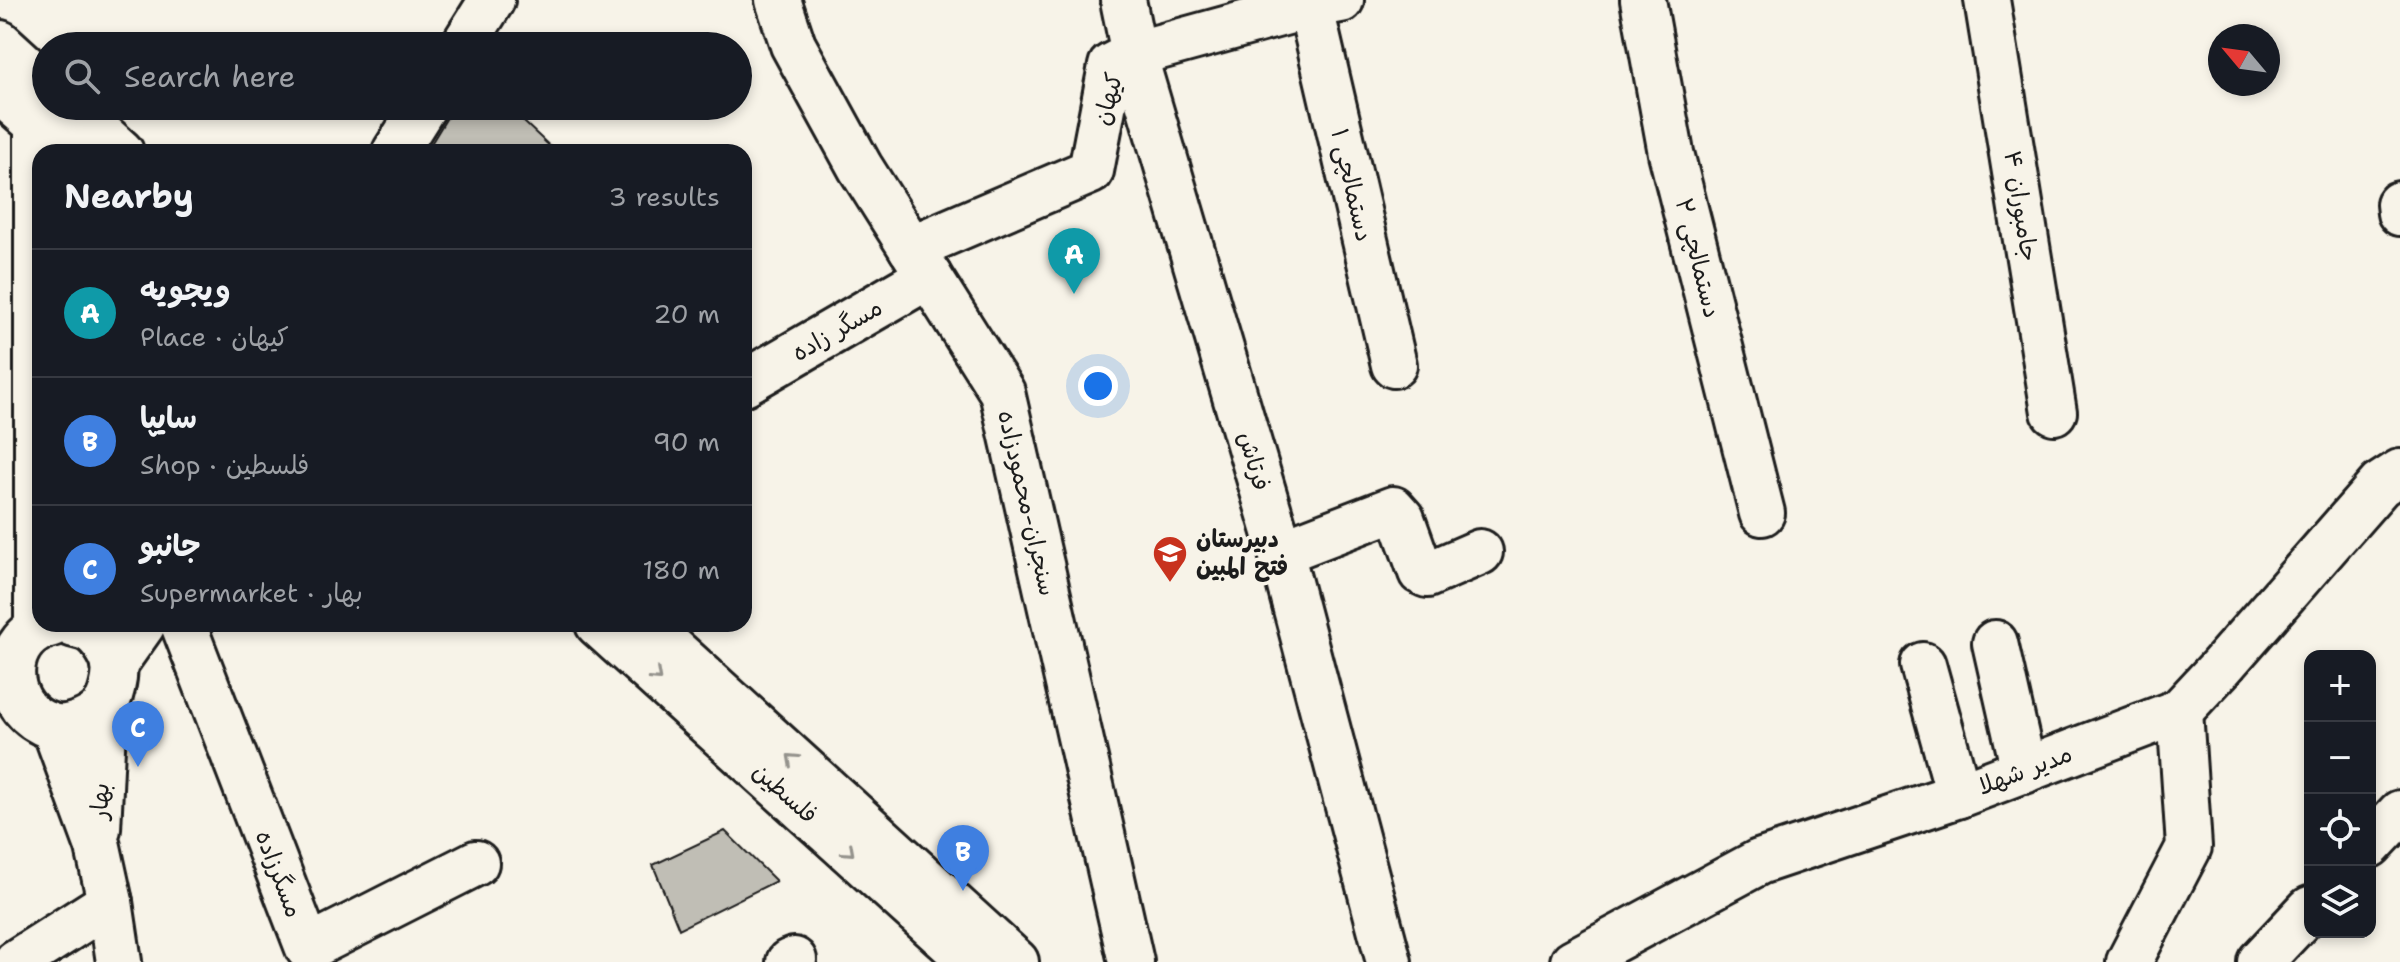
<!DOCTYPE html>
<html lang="en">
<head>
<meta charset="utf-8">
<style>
  body { margin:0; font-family:"Shantell Sans","Playpen Sans Arabic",sans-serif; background:#20242c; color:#f1f3f6 }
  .controls { position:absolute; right:24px; bottom:24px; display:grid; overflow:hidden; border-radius:16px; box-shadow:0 4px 12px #0003 }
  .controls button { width:72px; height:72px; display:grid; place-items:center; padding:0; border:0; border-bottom:2px solid #363941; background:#171b24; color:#f1f3f6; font:40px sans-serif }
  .compass { position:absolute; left:2208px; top:24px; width:72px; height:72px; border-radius:50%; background:#171b24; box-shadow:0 4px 12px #0003; rotate:299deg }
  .you { position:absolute; left:1098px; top:386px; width:28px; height:28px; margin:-20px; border:6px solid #fff; border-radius:50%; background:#1a73e8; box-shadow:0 0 0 12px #1a73e833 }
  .badge { display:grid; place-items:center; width:52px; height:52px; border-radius:50%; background:#c8321e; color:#fff; font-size:26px; font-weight:700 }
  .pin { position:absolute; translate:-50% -66px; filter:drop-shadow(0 2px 4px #0008) }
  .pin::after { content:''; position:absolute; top:42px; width:28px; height:24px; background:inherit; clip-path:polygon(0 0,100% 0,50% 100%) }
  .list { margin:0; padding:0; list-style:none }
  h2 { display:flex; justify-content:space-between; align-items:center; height:104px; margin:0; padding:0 32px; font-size:34px }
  h2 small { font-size:26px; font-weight:400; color:#9ea1a6 }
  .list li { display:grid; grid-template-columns:52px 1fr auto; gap:24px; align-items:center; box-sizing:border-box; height:128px; padding:0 32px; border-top:2px solid #363941 }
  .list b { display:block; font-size:30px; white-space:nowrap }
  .list p { margin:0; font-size:26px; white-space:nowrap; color:#9ea1a6 }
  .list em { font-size:26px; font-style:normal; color:#9ea1a6 }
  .icon { flex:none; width:44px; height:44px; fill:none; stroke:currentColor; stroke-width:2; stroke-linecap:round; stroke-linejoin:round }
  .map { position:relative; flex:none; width:2400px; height:962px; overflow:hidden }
  .search { position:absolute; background:#171b24; box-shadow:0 4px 12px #0003; left:32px; top:32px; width:720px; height:88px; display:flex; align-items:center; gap:20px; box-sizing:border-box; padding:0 28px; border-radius:44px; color:#9ea1a6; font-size:30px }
  .panel { position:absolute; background:#171b24; box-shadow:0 4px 12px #0003; left:32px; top:144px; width:720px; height:488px; border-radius:24px }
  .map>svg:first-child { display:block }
</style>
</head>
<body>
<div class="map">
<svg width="2400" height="962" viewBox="0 0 2400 962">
  <rect width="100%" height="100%" fill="#f7f3e8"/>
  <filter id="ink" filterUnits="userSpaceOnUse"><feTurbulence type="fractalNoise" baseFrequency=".0125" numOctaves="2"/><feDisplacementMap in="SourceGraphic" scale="16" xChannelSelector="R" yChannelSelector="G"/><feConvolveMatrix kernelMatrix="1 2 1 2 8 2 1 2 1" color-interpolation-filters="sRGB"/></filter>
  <g filter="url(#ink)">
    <g fill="#c0beb5" stroke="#1c1c1c" stroke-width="2">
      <path d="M454,106H507L556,152H426Z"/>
      <path d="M725,831L776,881L679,929L653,865Z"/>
    </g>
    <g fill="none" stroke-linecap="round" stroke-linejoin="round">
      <g stroke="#1c1c1c" stroke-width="50">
        <g id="minor">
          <path d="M778,0L793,45L860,167L1002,392L1131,962"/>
          <path d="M1123,0L1134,54L1281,552L1389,962"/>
          <path d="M1309,0L1394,365"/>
          <path d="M1643,0L1671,153L1762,513"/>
          <path d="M1987,0L2054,412"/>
          <path d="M0,43L46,85"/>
          <path d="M463,46L492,0"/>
          <path d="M70,106L121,152"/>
          <path d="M395,152L424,106"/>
          <path d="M2399,204L2400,213"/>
          <path d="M911,248L1091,171L1111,66L1134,54L1309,6L1341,0"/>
          <path d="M744,383L929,276"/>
          <path d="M1281,552L1393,509L1402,519L1421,572L1427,575L1480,552"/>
          <path d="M183,624L308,948L476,863"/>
          <path d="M645,624L1016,962"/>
          <path d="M37,628V124"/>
          <path d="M1995,643L2024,771"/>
          <path d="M1923,665L1959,795"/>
          <path d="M16,962L110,902"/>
          <path d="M789,962L794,960"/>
          <path d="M1573,962L1759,862L1959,795L2180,711L2220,668L2380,485L2400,472"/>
          <path d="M2129,962L2189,847L2180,711"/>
        </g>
      </g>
      <g stroke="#1c1c1c" stroke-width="50">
        <g id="major">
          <path d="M0,92L69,152"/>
          <path d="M52,624C1,636 0,702 43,723C43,723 54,727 54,727C71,729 94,720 104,707C111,698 116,676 114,665C112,653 100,636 90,630C85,627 77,626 72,624"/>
          <path d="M598,624L972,962"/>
          <path d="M114,665L143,624"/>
          <path d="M54,727L98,847L110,902L119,962"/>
          <path d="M98,829L104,707"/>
          <path d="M2370,845L2400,813"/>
          <path d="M2260,962L2310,909"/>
        </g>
      </g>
      <use href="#minor" stroke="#f7f3e8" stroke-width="44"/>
      <use href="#major" stroke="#f7f3e8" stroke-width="44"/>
    </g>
    <defs><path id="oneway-chevron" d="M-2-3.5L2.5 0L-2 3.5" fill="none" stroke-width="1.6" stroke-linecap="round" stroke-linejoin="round" transform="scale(2)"/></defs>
    <g stroke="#94928c">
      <use href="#oneway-chevron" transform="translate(656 676) rotate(42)"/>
      <use href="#oneway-chevron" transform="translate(792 759) rotate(-138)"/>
      <use href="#oneway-chevron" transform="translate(849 851) rotate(42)"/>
    </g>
  </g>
  <defs>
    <g id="school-pin" transform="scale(1.8)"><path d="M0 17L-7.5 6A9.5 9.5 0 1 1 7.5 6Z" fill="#c8321e" stroke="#f7f3e8"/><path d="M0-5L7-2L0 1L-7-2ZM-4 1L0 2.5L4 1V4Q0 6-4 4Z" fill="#fff"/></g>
  </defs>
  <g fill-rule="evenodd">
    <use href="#school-pin" x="1170" y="553"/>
  </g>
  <g text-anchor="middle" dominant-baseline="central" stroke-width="7" stroke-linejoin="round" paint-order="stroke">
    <g font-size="24" fill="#1c1c1c" stroke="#f7f3e8">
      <text transform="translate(1108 99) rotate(-75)">کیهان</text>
      <text transform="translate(1352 185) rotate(77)">دستمالچی ۱</text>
      <text transform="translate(2021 206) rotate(81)">جامبوران ۴</text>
      <text transform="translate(1698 258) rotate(76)">دستمالچی ۲</text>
      <text transform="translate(837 330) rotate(-30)">مسگر زاده</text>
      <text transform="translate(1254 461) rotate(74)">فرتاش</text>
      <text transform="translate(1027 503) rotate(77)">سنجران-محمودزاده</text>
      <text transform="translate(2025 770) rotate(-21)">مدیر شهلا</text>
      <text transform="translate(785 793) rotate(42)">فلسطین</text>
      <text transform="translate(100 801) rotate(-87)">بهار</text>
      <text transform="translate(279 874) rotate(69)">مسگرزاده</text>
    </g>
    <g font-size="24" font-weight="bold" fill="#1c1c1c" stroke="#f7f3e8" text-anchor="start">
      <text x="1196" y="539">دبیرستان<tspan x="1196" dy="28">فتح المبین</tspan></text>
    </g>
  </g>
</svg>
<div class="controls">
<button>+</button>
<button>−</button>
<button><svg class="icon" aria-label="locate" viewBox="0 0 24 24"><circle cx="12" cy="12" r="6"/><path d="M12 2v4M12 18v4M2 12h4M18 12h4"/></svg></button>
<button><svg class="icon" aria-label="layers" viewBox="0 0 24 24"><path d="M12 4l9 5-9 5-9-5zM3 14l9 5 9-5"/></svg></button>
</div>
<svg class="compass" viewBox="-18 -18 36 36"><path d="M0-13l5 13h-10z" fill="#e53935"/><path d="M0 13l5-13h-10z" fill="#9ea1a6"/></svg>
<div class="you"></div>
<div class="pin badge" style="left:1074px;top:294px;background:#0f9aa8">A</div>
<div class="pin badge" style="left:963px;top:891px;background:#3f7fe0">B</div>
<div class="pin badge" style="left:138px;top:767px;background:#3f7fe0">C</div>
<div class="search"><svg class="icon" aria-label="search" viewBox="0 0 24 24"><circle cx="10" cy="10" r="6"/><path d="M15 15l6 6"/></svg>Search here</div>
<section class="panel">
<h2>Nearby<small>3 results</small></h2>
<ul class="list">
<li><span class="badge" style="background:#0f9aa8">A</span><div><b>ویجویه</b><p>Place · کیهان</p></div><em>20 m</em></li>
<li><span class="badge" style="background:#3f7fe0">B</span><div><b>سایپا</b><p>Shop · فلسطین</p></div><em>90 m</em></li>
<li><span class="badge" style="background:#3f7fe0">C</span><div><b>جانبو</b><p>Supermarket · بهار</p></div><em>180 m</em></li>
</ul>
</section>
</div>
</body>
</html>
